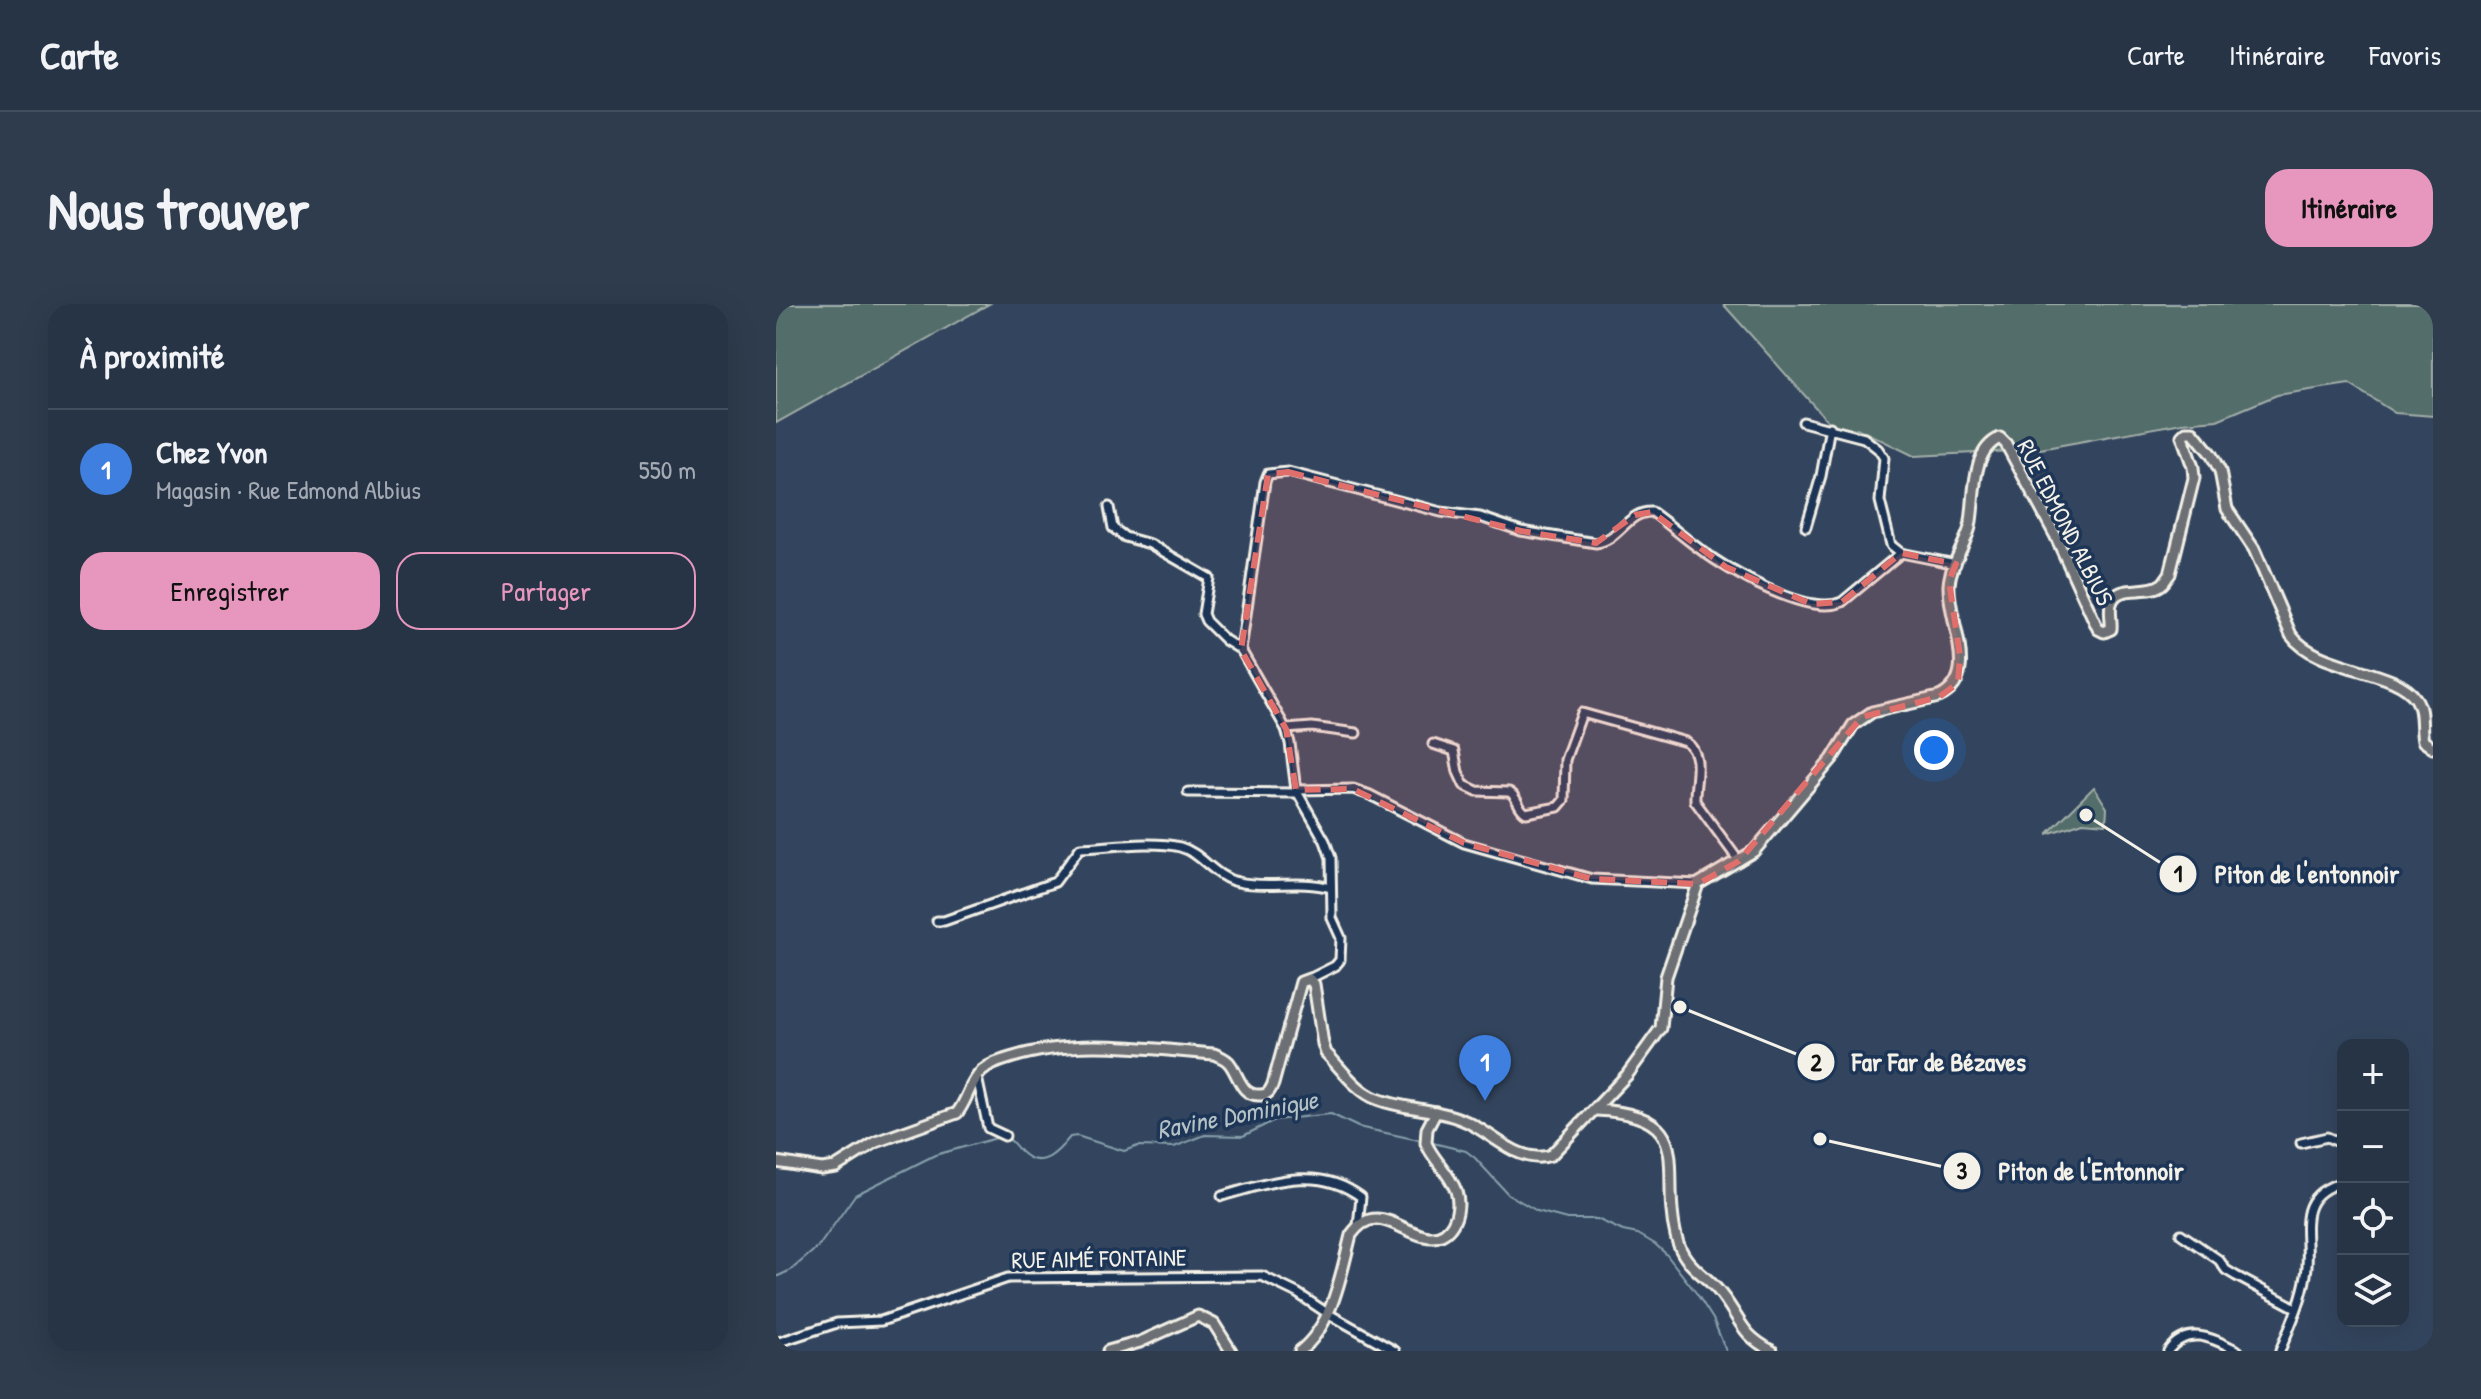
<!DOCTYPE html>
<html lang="fr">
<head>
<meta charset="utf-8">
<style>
  body { margin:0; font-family:"Patrick Hand",sans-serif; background:#2e3c4d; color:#f1f3f6 }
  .controls { position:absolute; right:24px; bottom:24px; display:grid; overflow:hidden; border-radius:16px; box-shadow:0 8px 32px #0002 }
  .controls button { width:72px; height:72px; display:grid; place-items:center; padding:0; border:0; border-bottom:2px solid #424f5f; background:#263446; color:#f1f3f6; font:40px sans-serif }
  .you { position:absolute; left:1158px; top:446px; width:28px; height:28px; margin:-20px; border:6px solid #fff; border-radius:50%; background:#1a73e8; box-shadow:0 0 0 12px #1a73e833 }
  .badge { display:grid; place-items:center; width:52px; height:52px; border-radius:50%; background:#e797bd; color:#fff; font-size:26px; font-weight:700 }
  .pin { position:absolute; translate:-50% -66px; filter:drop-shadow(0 2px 4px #0008) }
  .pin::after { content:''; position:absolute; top:42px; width:28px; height:24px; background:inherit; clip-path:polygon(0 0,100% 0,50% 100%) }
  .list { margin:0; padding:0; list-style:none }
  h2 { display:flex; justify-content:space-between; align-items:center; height:104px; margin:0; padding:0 32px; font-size:34px }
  h2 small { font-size:26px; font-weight:400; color:#a4aab3 }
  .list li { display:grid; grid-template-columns:52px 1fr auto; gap:24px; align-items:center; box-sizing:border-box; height:120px; padding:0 32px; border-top:2px solid #424f5f }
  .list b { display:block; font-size:30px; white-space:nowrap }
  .list p { margin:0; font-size:26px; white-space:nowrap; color:#a4aab3 }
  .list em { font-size:26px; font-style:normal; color:#a4aab3 }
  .actions { display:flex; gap:16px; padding:24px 32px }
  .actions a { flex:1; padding:18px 0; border:2px solid #e797bd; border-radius:24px; text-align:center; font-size:28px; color:#e797bd }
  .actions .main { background:#e797bd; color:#111 }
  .icon { flex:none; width:44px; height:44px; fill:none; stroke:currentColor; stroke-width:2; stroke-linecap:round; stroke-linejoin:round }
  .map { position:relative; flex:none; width:1657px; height:1047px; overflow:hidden; border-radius:24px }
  header { display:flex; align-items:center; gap:48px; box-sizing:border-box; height:112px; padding:0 40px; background:#263446; border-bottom:2px solid #424f5f }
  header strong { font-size:38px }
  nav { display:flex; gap:44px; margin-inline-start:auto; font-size:28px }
  .intro { display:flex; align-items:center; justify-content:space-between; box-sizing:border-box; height:192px; padding:0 48px }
  h1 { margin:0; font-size:56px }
  .button { padding:20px 36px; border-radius:24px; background:#e797bd; color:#111; font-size:28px; font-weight:700 }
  main { display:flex; gap:48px; padding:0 48px }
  aside { flex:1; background:#263446; border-radius:24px; box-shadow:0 8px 32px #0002 }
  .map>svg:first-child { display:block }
</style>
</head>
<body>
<header>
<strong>Carte</strong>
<nav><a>Carte</a><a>Itinéraire</a><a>Favoris</a></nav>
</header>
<div class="intro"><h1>Nous trouver</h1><a class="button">Itinéraire</a></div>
<main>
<aside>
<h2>À proximité<small></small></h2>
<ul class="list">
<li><span class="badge" style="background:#3f7fe0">1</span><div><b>Chez Yvon</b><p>Magasin · Rue Edmond Albius</p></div><em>550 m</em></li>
</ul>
<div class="actions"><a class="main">Enregistrer</a><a>Partager</a></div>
</aside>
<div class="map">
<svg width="1657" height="1047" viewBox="0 0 1657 1047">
  <rect width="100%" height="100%" fill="#33455e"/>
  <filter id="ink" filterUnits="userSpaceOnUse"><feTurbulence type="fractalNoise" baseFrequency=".0125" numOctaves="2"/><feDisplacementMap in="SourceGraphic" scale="16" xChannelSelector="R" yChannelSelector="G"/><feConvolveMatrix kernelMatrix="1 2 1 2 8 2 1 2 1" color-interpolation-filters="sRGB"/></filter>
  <g filter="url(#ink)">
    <g fill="#536d6a" stroke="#a4afa9" stroke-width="2">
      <path d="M0,0H213L0,119Z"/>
      <path d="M947,0H1657V112L1619,109L1573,80L1501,91L1441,116L1406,119L1259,146L1138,152L1081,124L1065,132Z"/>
      <path d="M1318,483L1331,504L1330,520L1307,518L1271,530Z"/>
    </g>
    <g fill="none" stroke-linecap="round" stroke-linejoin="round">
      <g stroke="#87a0ac" stroke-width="2">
        <path d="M231,834C237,837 239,842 245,848C265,867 281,849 294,833L301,832L348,847L362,842L398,843L429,831L467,832L499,816L555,810L582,823L647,837"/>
        <path d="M653,838L690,847L699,854L732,890L761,907L791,915H821L847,927L862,930L879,940L890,950L921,990L937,1015L950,1047"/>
        <path d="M0,973L15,966L43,942L79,891L159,851L224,833"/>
      </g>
      <g stroke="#f4f1e8" stroke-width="13">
        <g id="minor">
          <path d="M1027,118L1088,134L1102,145L1108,154L1104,197L1115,241L1125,249L1180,260"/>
          <path d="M333,203L337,224L349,233L374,240L433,274L427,310L430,317L449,336L465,346L510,425L514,439L520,486L549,537L555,554L556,614L565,634L564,656L559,662L533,675"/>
          <path d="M1030,223L1045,172L1054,123"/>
          <path d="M465,346L489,178L492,170L512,168L665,208L704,213L745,227L820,239C844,236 851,207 876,208C893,220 908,234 925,246C953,267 1032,313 1066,298L1125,249"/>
          <path d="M510,425L536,423L580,429"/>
          <path d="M657,440L678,447L682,468L688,481L701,487L733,488C742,492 741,504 750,509L782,503L788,496L789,456L806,409L910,438C929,451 918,477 919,497L963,557"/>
          <path d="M520,486L577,485L594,491L688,539L816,575L922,580"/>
          <path d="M412,488L522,489"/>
          <path d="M161,617H168L279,578L304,544C333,543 376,536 404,543C426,549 439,574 462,578C491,585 523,575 555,584"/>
          <path d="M201,773L212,824L229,832"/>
          <path d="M1525,839L1551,833L1567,840"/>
          <path d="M446,892C493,879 542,860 585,893L582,922"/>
          <path d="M1405,930L1443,956L1450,966L1460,972L1520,1004"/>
          <path d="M0,1039L61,1019L105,1017L232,974L486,972L521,989L551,1009L619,1047"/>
          <path d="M1392,1047C1412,1020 1438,1035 1462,1047"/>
          <path d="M1504,1047C1514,1022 1526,997 1530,971C1537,932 1513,893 1567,878"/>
        </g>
      </g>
      <g stroke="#f4f1e8" stroke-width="15">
        <g id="major">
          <path d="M820,806C924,811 883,865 900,932C908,965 931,969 948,994C967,1020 965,1030 996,1047"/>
          <path d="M0,858L46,865L60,863L100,838L181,809C191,797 194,778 206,767C214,760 224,757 234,754C301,733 370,745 438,750C444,753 450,754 454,760C463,772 465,792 484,791C492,791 494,787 497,780L525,678L533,675L538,680L547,740L550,749C564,763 581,788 601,795C632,807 667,804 697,821C721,834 747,861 775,851L851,771L885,724L890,673L922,580L978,547L1056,455L1077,421L1096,408L1163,393C1206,373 1171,316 1173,281C1174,261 1189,242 1194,223C1200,197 1193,147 1224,134L1230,140L1279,231L1322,325L1328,328L1335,325C1336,317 1333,308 1335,300C1340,278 1372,292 1386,280C1389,278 1391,273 1394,270L1418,174L1417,163L1406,132L1410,128H1417L1435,150L1444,167L1451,205L1478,245L1515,331C1541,367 1620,364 1640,395C1648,407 1644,424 1647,437L1657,444"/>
          <path d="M332,1047L364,1038L422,1012L438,1020L455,1047"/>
          <path d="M524,1047C557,1021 565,970 575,931C598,898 621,925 648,932C675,939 687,908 680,887C673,868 657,856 650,839L651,825L660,808"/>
        </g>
      </g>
      <use href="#minor" stroke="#1d3557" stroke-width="7"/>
      <use href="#major" stroke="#6c6f75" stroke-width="9"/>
    </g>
  </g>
  <path fill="#e06e6b" fill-opacity="0.2" stroke="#e06e6b" stroke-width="6" stroke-dasharray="16 10" stroke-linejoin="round" d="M512,168L745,227L820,239L859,211L876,208L950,263L1035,300L1066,298L1125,249L1180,260L1173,277L1184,352L1182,379L1163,393L1086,413L963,557L922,580L816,575L688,539L577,485L520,486L510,425L465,346L492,170Z"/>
  <g text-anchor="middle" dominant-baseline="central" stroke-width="7" stroke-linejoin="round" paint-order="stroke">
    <g font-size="24" fill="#f4f1e8" stroke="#1d3557">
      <text transform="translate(1290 218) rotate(63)">RUE EDMOND ALBIUS</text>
      <text transform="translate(323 954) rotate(-1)">RUE AIMÉ FONTAINE</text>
    </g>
    <g font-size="26" font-style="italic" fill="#b5c2c5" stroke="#1d3557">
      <text transform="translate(461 810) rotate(-11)">Ravine Dominique</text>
    </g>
  </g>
  <path fill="none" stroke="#f4f1e8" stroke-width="3" d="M1310 511L1402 570M904 703L1040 758M1044 835L1186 867"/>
  <g fill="#f4f1e8" stroke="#1d3557" stroke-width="3">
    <circle cx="1310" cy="511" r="8"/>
    <circle cx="904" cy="703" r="8"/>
    <circle cx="1044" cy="835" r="8"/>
    <circle cx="1402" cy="570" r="20"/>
    <circle cx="1040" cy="758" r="20"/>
    <circle cx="1186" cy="867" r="20"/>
  </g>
  <g font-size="24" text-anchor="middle" font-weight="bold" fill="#111">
    <text x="1402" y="578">1</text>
    <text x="1040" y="767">2</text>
    <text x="1186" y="875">3</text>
  </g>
  <g font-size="26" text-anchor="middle" font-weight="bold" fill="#f4f1e8" stroke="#1d3557" stroke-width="7" stroke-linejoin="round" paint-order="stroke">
    <text x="1531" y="579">Piton de l'entonnoir</text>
    <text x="1163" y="767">Far Far de Bézaves</text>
    <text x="1315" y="876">Piton de l'Entonnoir</text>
  </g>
</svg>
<div class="controls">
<button>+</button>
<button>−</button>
<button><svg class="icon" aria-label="locate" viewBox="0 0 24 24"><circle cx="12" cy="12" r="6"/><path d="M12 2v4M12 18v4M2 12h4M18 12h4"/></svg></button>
<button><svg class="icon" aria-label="layers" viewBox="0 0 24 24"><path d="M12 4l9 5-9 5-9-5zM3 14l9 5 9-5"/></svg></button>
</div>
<div class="you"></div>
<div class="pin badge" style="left:709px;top:797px;background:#3f7fe0">1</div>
</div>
</main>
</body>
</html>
